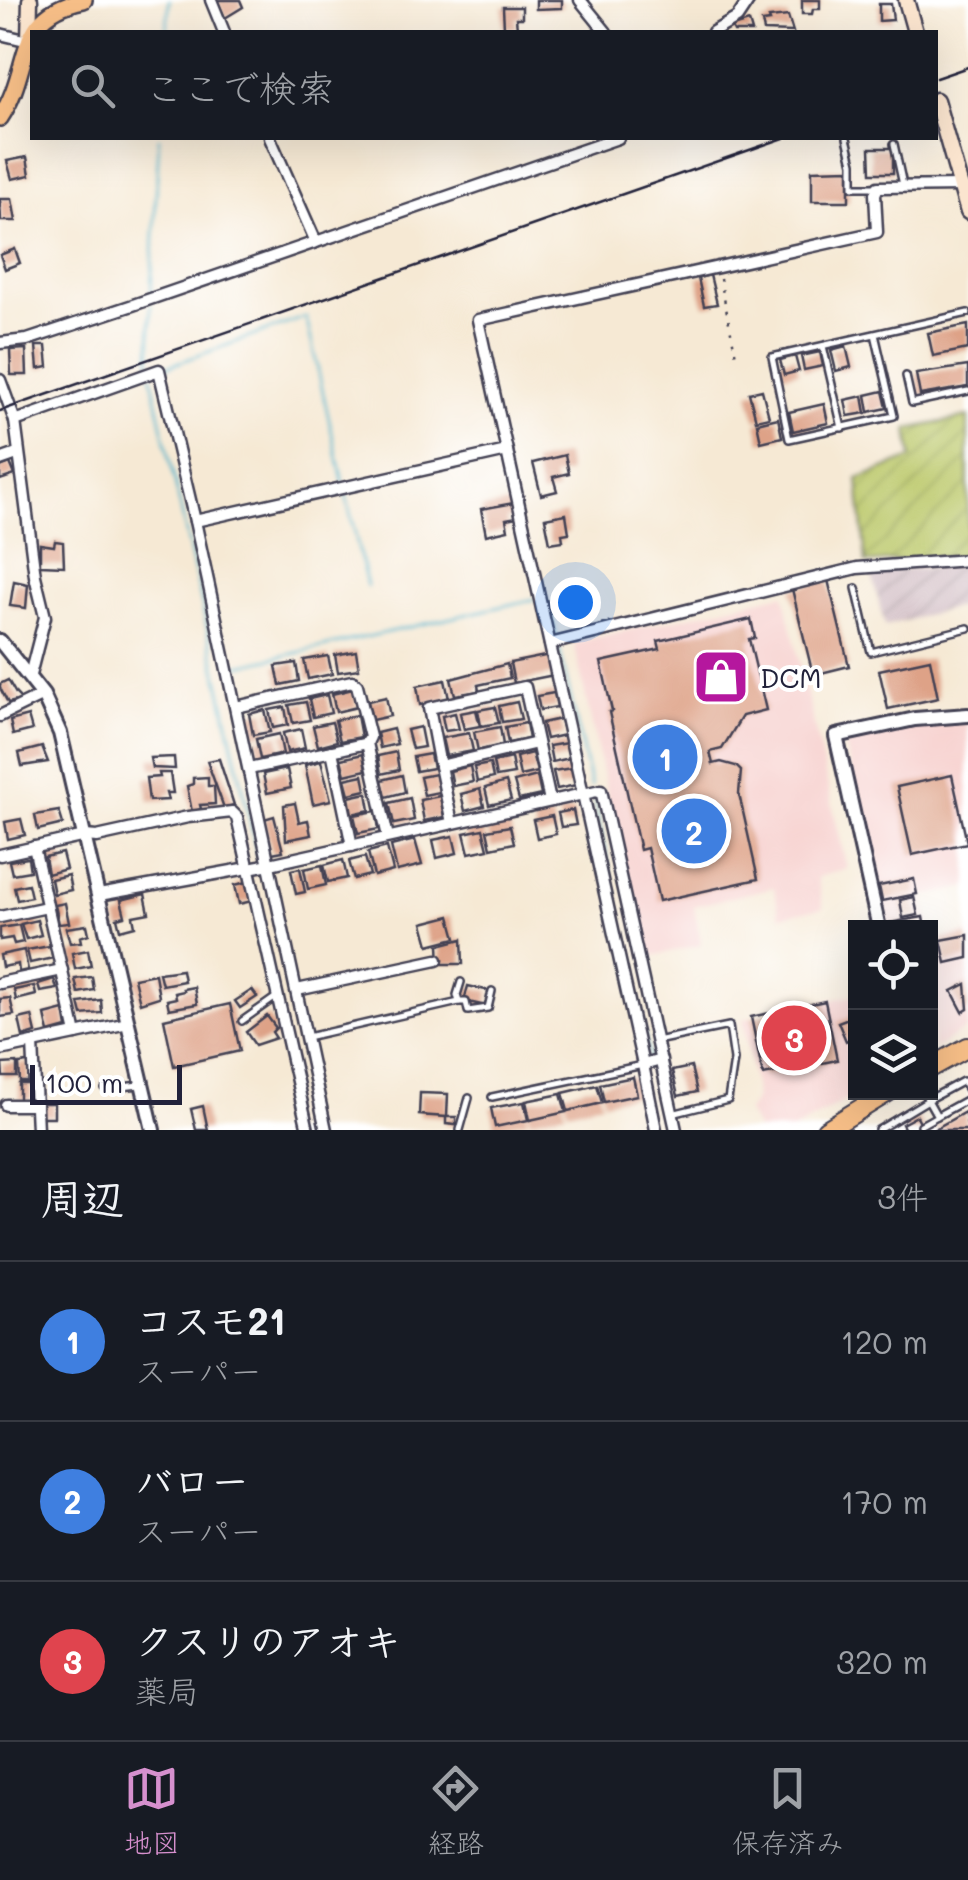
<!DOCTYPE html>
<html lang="ja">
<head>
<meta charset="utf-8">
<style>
  body { margin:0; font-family:Mali,"Klee One",sans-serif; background:#242831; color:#f1f3f6 }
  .controls { position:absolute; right:30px; bottom:30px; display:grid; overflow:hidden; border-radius:0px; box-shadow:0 10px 40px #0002 }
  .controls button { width:90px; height:90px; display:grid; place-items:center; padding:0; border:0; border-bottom:2px solid #363941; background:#171b24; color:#f1f3f6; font:50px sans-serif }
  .scale { position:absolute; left:30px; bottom:25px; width:152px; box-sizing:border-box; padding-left:10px; border:5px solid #22223b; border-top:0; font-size:28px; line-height:35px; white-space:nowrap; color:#22223b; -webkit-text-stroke:8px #fff; paint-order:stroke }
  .you { position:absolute; left:575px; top:602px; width:35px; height:35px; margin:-25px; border:8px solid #fff; border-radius:50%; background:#1a73e8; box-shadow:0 0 0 15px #1a73e833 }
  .badge { display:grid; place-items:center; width:65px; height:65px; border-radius:50%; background:#d690ce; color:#fff; font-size:32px; font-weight:700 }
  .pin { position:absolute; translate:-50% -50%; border:5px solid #fff; box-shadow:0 2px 10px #0006 }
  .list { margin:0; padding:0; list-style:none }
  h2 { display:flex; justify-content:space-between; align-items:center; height:130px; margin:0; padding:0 40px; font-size:42px }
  h2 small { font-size:32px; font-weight:400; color:#9ea1a6 }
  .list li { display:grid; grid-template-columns:65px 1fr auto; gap:30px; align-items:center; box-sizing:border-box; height:160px; padding:0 40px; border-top:2px solid #363941 }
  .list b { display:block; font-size:38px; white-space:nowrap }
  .list p { margin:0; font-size:32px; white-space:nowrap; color:#9ea1a6 }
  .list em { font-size:32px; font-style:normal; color:#9ea1a6 }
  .icon { flex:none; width:55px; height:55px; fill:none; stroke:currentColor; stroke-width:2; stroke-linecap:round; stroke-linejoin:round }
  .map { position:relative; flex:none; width:968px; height:1130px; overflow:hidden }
  .search { position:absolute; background:#171b24; box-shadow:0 10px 40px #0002; left:30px; right:30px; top:30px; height:110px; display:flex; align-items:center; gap:25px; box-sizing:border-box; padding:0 35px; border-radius:0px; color:#9ea1a6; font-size:38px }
  .sheet { height:610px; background:#171b24 }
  nav { display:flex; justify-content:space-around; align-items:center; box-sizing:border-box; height:140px; border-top:2px solid #363941; background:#171b24; font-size:28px; color:#9ea1a6 }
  nav a { display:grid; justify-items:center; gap:5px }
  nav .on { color:#d690ce }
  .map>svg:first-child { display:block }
</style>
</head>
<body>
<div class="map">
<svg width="968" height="1130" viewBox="0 0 968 1130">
  <defs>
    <pattern id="industrial-furrows" width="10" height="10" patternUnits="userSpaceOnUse" patternTransform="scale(2.5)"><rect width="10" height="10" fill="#d2bec4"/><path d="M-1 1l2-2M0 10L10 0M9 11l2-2" fill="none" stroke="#b4a3a9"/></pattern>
    <pattern id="garden-furrows" width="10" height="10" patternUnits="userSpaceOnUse" patternTransform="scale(2.5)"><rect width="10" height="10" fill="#bbc869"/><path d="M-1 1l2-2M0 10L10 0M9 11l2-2" fill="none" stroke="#a0ac5c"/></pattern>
  </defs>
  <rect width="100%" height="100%" fill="#fff"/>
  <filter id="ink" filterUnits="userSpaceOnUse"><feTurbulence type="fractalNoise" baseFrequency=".01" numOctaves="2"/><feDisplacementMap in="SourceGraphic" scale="20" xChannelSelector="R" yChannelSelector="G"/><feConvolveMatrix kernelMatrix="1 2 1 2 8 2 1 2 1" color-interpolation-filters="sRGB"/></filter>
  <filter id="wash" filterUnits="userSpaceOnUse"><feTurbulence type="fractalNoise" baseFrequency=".0048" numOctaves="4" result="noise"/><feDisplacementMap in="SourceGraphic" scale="40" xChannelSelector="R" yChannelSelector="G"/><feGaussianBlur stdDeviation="2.25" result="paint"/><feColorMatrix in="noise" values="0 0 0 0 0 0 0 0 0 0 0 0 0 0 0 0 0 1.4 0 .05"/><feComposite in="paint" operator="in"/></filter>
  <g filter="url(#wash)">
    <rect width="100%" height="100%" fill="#f6e9d4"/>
    <g fill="#f7d0ce">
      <path d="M784,594L847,869L817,877L823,908L780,916L774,887L694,906L701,945L643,958L574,643Z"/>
      <path d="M968,722V887L924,896L930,928L887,927L845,744L912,726Z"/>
      <path d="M930,929L933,940L968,933V1028L933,1049Z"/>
      <path d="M855,995L856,1092L858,1093L793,1130H757L747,1112L756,1097L743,1019Z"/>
    </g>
    <path fill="url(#industrial-furrows)" d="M968,565V604L885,626L871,572Z"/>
    <path fill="url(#garden-furrows)" stroke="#6e7552" stroke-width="2.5" d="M968,417V556L866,563L858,479L912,458L908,429Z"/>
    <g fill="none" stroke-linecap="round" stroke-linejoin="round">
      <g stroke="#4cb3cb" stroke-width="2.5">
        <path d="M167,32L169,0"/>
        <path d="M151,292L159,138"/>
        <path d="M150,367L151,305"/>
        <path d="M166,367L306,317L343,482"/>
        <path d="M151,375L258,857"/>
        <path d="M345,490L367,586"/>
        <path d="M551,614L557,640"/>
        <path d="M559,648L591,787"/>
        <path d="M230,668L534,599"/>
        <path d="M593,794L650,1060"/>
        <path d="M651,1068L665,1130"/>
      </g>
    </g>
    <g id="blocks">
      <g fill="#dea287">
        <path d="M217,0H240L243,7L225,18Z"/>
        <path d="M536,0H562V8L536,9Z"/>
        <path d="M802,0H820V9H813L812,14H802Z"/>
        <path d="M879,4H891L893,20L879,21Z"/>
        <path d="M503,7H522V18H516L517,28H504Z"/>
        <path d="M788,16L793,32L764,31L762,22L770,21L769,18Z"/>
        <path d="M749,22L752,32H734L732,27Z"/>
        <path d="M870,148H893V173H871Z"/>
        <path d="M27,157L30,175L12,179L7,161Z"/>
        <path d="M849,169V201H812V170Z"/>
        <path d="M0,199H12L16,221H1Z"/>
        <path d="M15,249L20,263L5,269L0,255Z"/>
        <path d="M710,275L717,304L704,306L698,278Z"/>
        <path d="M968,325V349L933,356L928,333Z"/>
        <path d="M36,346H46L48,367L38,369Z"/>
        <path d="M846,346L851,367L836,371L831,350Z"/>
        <path d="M26,349L27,375H11L10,350Z"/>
        <path d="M820,352L823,366L804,370L801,356Z"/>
        <path d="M795,356L799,371L784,375L780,360Z"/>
        <path d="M968,366V387L920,395L916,374Z"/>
        <path d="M762,390L769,417L756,420L749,393Z"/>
        <path d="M883,391L887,408L869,412L866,395Z"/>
        <path d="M863,396L866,413L848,416L845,400Z"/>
        <path d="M824,404L828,423L793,431L789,412Z"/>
        <path d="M778,418L782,437L761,442L757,423Z"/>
        <path d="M565,455L569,473L553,477L557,491L541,495L533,463Z"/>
        <path d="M10,463L15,475L0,480V467Z"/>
        <path d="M514,503L517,517L506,519L508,530L486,535L481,509Z"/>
        <path d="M566,514L569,533L562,534L563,541L550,543L545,518Z"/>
        <path d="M55,541L63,542L64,566L40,565V544L54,546Z"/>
        <path d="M828,580L849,666L813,675L792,589Z"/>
        <path d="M14,581L28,584L26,608L10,606Z"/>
        <path d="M751,619L755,638L749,639L766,710L742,716L722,749L710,752L713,764L721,762L736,766L741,771L739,794L758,879L659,901L647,848L640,850L609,712L612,711L601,662L660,649L658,641Z"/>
        <path d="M356,651L359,669L338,672L335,655Z"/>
        <path d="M550,655L554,675L514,683L510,663Z"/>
        <path d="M328,656L332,674L308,679L304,660Z"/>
        <path d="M930,659L938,698L888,709L879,670Z"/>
        <path d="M296,663L299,681L280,685L276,666Z"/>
        <path d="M507,664L510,678L478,685L479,691L455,695L451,679Z"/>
        <path d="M8,680L16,694L22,700L8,703L0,688V684Z"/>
        <path d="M445,680L449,699L420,705L417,686Z"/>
        <path d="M353,689L357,707L336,712L332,694Z"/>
        <path d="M554,693L557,707L540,710L537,696Z"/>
        <path d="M327,695L331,713L313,717L309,699Z"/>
        <path d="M386,697L390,716L372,720L368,701Z"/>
        <path d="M306,702L310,720L293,723L289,705Z"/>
        <path d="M517,702L521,719L502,722L499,706Z"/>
        <path d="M285,707L288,725L273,728L269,710Z"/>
        <path d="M495,707L499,723L481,726L478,710Z"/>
        <path d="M265,710L270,732L253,735L249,714Z"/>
        <path d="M476,710L480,726L464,729L460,713Z"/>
        <path d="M455,713L459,729L445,731L442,716Z"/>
        <path d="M357,715L361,737L340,741L335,720Z"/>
        <path d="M28,716L32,730L13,735L10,721Z"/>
        <path d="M560,719L564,735L546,739L542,723Z"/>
        <path d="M332,722L337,741L318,746L313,726Z"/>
        <path d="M526,723L529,739L508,743L505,727Z"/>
        <path d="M420,727L424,747L412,749L407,730Z"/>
        <path d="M500,727L503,745L478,751L474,732Z"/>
        <path d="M301,729L305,748L287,752L283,733Z"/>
        <path d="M393,729L397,744L380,748L377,733Z"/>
        <path d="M469,733L473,751L446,756L442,738Z"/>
        <path d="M279,734L283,754L260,759L256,739Z"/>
        <path d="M567,743L570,758L552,762L549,746Z"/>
        <path d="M42,747L48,762L22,766L19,753Z"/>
        <path d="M396,752L399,770L381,774L378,756Z"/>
        <path d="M532,753L537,772L520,776L516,757Z"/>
        <path d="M363,754L366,770L345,775L341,759Z"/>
        <path d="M430,754L433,768L416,771L413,757Z"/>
        <path d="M174,757L175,769L152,768L150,758Z"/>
        <path d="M511,758L514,774L496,777L493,762Z"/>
        <path d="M219,759L234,805L224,808L207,761Z"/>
        <path d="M321,761L331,800L313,804L305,765Z"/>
        <path d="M490,764L493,778L477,782L474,767Z"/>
        <path d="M470,766L473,782L453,786L450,771Z"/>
        <path d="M572,768L576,785L557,789L553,771Z"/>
        <path d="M287,769L291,788L267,793L263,774Z"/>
        <path d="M159,773H170L173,793H166L168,800L149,801L146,778L160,777Z"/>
        <path d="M436,774L439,792L424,795L420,777Z"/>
        <path d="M363,775L366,790L349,794L345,779Z"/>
        <path d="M402,775L405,792L386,797L382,780Z"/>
        <path d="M952,775L967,843L912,855L897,787Z"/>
        <path d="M537,776L541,795L519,800L514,782Z"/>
        <path d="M208,777V786H214L215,804L200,805L201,809L192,812L187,786L193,784V778Z"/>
        <path d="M506,782L511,800L489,805L485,788Z"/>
        <path d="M480,789L484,806L465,811L461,794Z"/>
        <path d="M367,793L370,810L352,814L349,797Z"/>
        <path d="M440,796L444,817L424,821L420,800Z"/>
        <path d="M410,798L414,820L394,824L389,803Z"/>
        <path d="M295,803L299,822L308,820L311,835L286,840L284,805Z"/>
        <path d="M573,810L576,825L561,827L558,813Z"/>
        <path d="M59,811L63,824L38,830L35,815Z"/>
        <path d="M376,811L379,829L358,833L354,815Z"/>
        <path d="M274,816L283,851L272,853L264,819Z"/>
        <path d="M552,816L556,834L537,838L533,820Z"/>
        <path d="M21,819L25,835L8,839L5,822Z"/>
        <path d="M510,826L514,843L491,848L487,830Z"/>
        <path d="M483,829L488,849L469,853L464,833Z"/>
        <path d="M453,836L457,853L437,858L433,840Z"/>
        <path d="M415,840L422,865L397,871L391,846Z"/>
        <path d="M387,847L393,871L374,876L368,852Z"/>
        <path d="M62,853L66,869L48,874L45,857Z"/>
        <path d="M365,857L370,875L354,879L349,861Z"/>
        <path d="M28,858L30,871L12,874L9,861Z"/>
        <path d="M343,860L347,878L328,882L324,865Z"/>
        <path d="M322,865L326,885L308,889L304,869Z"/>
        <path d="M300,868L305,892L296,894L291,870Z"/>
        <path d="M68,875L71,890L54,894L51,879Z"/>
        <path d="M914,879L917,894L882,901L879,886Z"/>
        <path d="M247,882L252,901L239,904L235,885Z"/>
        <path d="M28,884L31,897L17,900L14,887Z"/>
        <path d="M145,894L149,913L133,916L135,926L120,930L117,918L125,916L121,900Z"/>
        <path d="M914,897L918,915L903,918L900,900Z"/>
        <path d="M65,903L69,923L59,924L55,905Z"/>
        <path d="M450,916L456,938L429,945L423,923Z"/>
        <path d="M923,917L925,928H890L889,923Z"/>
        <path d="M37,920L41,935L26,939L21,924Z"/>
        <path d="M19,925L23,942L14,944L12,938L0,940V928Z"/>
        <path d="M87,925L89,934L80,937L81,942L70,943L66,928Z"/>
        <path d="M968,935V958L946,963L941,940Z"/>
        <path d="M462,939L463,964H440L439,945Z"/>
        <path d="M50,946L53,958L30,963L27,950Z"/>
        <path d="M24,950L28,970L19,972L18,964L2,967L0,955Z"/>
        <path d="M88,950L91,966L75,969L72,953Z"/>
        <path d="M182,970L184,981L162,985L159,973Z"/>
        <path d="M155,974L159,997L140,1003L134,978Z"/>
        <path d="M92,977L94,990L78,993L75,979Z"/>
        <path d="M54,979L57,989L40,992L38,984Z"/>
        <path d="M966,984L968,1009L963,1012L952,991Z"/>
        <path d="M34,986L36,995L16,1000L14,990Z"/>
        <path d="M468,986L490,991L486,1006L464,1001Z"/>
        <path d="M194,987L197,1004L169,1009L167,1000L176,998L175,993L184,991L183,989Z"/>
        <path d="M252,990L257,997L240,1008L235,1001Z"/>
        <path d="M10,998L14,1015L0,1017V999Z"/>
        <path d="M101,1000L102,1013L82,1015L79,1003Z"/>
        <path d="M825,1001L837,1060L763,1075L751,1017Z"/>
        <path d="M230,1004L240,1051L174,1066L164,1019Z"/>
        <path d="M64,1010L67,1028L49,1033L45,1015Z"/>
        <path d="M856,1015V1037L846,1041L838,1022Z"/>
        <path d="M32,1016L36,1033L23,1037L19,1019Z"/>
        <path d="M267,1016L276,1028L272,1032L276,1038L255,1045L246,1032Z"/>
        <path d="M17,1063V1077H3L2,1064Z"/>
        <path d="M28,1063L29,1082H20L19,1064Z"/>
        <path d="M691,1067L697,1092L678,1096L672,1071Z"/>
        <path d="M633,1077L637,1095L604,1102L600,1084Z"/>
        <rect x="19" y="1084" width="12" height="16"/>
        <path d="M597,1085L602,1103L568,1111L563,1093Z"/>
        <path d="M420,1093L448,1094L447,1117H456V1125L446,1124V1117L419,1115Z"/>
        <path d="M561,1094L566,1112L530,1120L526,1101Z"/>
        <path d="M524,1102L528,1120L495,1127L491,1108Z"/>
        <rect x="41" y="1103" width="13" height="14"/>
        <path d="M203,1106L208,1130H196L191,1109Z"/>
        <path d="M965,1112L968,1130H933Z"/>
        <path d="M917,1116L924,1130H905L902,1124Z"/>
      </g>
    </g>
  </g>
  <g filter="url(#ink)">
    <use href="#blocks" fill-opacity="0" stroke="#424052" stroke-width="2.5"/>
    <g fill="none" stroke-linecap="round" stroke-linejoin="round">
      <g stroke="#424052" stroke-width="10">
        <g id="service">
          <path d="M847,138L853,163V187H875"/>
          <path d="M894,144L903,185"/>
          <path d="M875,334L894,416L789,439L772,357L968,313"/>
          <path d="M823,346L842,428"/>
          <path d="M906,376L912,403L968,391"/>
          <path d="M856,588L871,652L968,628"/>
          <path d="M459,1002H466L468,1011L488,1008L492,991"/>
          <path d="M242,1021L276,997"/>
          <path d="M307,1037L459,1002L457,995L461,982"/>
          <path d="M656,1041L729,1026L734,1060L728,1100L672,1114"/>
          <path d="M105,1089L139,1085"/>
          <path d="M923,1092L928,1100L963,1081L968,1090"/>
          <path d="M492,1097L643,1065"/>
          <path d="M937,1116L968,1099"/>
          <path d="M460,1130L469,1098"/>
          <path d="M878,1130L928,1100L937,1116L921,1125"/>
        </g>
      </g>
      <g stroke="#424052" stroke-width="15">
        <g id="minor">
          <path d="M211,0L224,32"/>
          <path d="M580,0L606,32"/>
          <path d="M713,32L737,18L749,0"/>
          <path d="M0,34L29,41"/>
          <path d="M270,138L316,242"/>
          <path d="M0,343L27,340L130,306L618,138"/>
          <path d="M0,380L15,421L35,576L45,617L30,675"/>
          <path d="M15,421L159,370L195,521L326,1130"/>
          <path d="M0,460L17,454"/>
          <path d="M195,521L507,451"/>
          <path d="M550,644L857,568L968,560"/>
          <path d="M236,707L352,681L357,685L370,737L367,743"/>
          <path d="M0,716L43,695"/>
          <path d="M332,751L367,743L388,837"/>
          <path d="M440,766L429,708L525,687L550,801"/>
          <path d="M249,769L332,751L352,846"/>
          <path d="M452,823L440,766L537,743"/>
          <path d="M34,847L76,1034"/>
          <path d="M0,855L85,836L97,837L188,817L232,812L237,817L308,1130"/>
          <path d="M99,895L270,864L601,790L676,1130"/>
          <path d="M0,917L47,907"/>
          <path d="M0,983L62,970"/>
          <path d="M297,990L437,960"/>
          <path d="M33,1043L37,1130"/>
          <path d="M0,1050L128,1023"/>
          <path d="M643,1065L478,320L877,232L875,194L878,187L963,186"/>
          <path d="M6,1105H36"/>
          <path d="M656,1130L643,1065L661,1060"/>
        </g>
      </g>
      <g stroke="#424052" stroke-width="18">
        <g id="tertiary">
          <path d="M0,641L43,695L60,733L153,1130"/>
          <path d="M879,928L836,736L915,719L968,715"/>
        </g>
      </g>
      <g stroke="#424052" stroke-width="19">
        <g id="secondary">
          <path d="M906,0L915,32"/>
          <path d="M29,40L30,0"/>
          <path d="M936,100L968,212"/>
        </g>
      </g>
      <g stroke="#424052" stroke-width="20">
        <path id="primary" d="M0,118C34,67 12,14 84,0"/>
      </g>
      <g stroke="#424052" stroke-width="22">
        <g id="trunk">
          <path d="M930,1068L968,1047"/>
          <path d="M826,1130L888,1092"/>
        </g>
      </g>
      <g stroke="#424052" stroke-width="2.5" stroke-dasharray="2.5 8" stroke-linecap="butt">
        <path d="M720,279L737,361"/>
        <path d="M903,1092L904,1096L910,1092"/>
      </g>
      <use href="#service" stroke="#fff" stroke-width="5"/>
      <use href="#minor" stroke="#fff" stroke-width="10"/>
      <use href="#tertiary" stroke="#fff" stroke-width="12"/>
      <use href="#secondary" stroke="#fbe5cf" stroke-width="14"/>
      <use href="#primary" stroke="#f6be87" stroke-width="15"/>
      <use href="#trunk" stroke="#f6be87" stroke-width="18"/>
      <g stroke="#22223b" stroke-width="2.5">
        <path d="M936,78L968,67"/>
        <path d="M0,411L784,138"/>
      </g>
    </g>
  </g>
  <defs>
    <g id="shop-square" transform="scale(2.875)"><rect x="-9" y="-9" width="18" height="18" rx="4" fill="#b5179e" stroke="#fff"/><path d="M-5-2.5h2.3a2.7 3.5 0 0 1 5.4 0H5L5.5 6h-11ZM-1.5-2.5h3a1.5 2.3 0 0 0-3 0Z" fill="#fff"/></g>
  </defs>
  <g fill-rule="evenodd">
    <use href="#shop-square" x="721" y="677"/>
  </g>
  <g text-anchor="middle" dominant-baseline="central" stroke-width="8" stroke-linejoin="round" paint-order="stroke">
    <g font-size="28" fill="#22223b" stroke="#fff" text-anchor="start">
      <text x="760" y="677">DCM</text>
    </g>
  </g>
</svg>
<div class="controls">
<button><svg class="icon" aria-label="locate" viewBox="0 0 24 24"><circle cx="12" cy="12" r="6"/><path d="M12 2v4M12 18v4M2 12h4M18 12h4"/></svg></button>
<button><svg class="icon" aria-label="layers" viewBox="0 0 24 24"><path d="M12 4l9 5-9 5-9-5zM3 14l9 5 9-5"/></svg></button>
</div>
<div class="scale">100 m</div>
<div class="you"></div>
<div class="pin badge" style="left:665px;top:757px;background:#3f7fe0">1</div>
<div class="pin badge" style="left:694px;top:831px;background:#3f7fe0">2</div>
<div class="pin badge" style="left:794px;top:1038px;background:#e0444e">3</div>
<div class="search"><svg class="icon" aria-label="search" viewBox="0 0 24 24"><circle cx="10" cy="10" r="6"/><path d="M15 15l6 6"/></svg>ここで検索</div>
</div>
<section class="sheet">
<h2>周辺<small>3件</small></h2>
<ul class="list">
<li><span class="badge" style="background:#3f7fe0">1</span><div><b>コスモ21</b><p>スーパー</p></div><em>120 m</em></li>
<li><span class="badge" style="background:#3f7fe0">2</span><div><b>バロー</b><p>スーパー</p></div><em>170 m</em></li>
<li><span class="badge" style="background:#e0444e">3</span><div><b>クスリのアオキ</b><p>薬局</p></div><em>320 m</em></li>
</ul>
</section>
<nav>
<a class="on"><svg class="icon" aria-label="map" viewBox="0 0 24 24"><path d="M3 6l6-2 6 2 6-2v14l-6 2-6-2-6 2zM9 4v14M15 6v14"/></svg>地図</a>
<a><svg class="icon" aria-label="directions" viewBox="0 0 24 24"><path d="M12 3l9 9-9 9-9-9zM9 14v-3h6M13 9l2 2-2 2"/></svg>経路</a>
<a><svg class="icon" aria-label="saved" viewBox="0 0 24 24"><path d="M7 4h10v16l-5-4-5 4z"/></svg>保存済み</a>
</nav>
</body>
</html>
